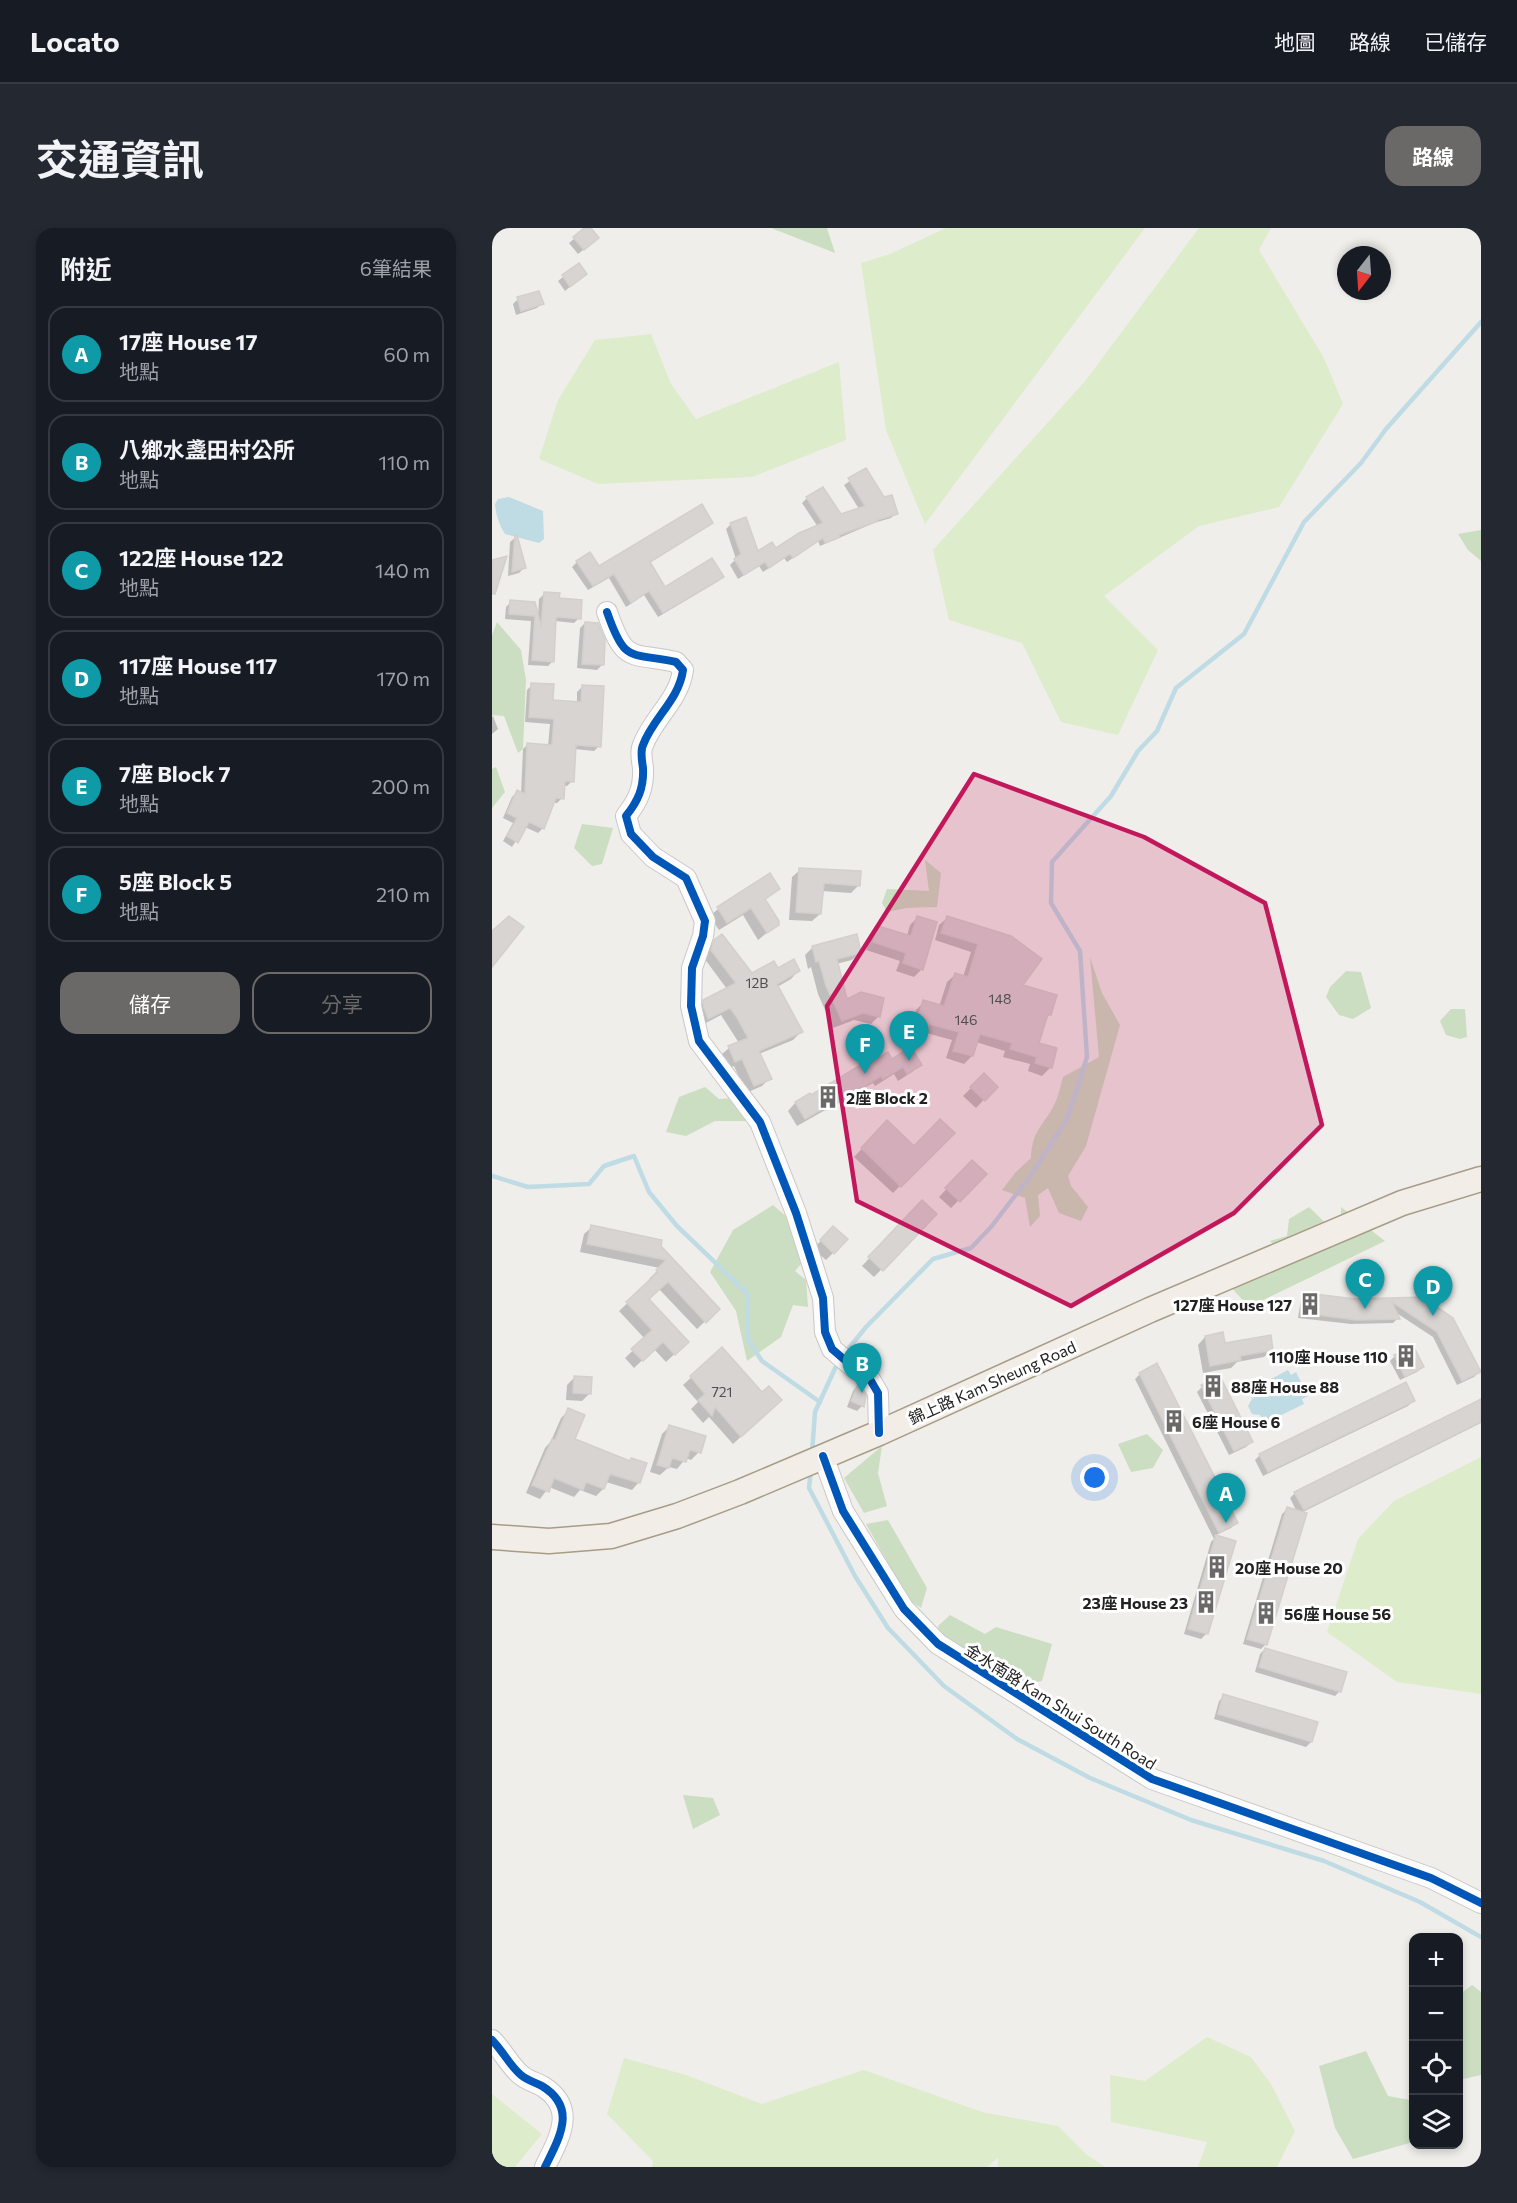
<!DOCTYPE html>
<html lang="zh-TW">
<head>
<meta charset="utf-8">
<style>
  body { margin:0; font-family:Commissioner,"Noto Sans TC",sans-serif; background:#242831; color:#f1f3f6 }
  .controls { position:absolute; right:18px; bottom:18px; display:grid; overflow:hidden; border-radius:12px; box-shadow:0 3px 9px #0003 }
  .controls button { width:54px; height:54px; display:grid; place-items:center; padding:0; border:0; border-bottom:2px solid #363941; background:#171b24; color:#f1f3f6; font:30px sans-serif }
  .compass { position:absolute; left:845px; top:18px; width:54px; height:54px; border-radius:50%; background:#171b24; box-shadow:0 3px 9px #0003; rotate:197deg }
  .you { position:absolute; left:603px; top:1250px; width:21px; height:21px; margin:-15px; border:4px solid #fff; border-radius:50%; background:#1a73e8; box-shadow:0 0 0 9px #1a73e833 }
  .badge { display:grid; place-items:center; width:39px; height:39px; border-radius:50%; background:#6a6968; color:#fff; font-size:20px; font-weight:700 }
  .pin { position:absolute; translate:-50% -50px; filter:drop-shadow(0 2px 3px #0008) }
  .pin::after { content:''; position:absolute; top:32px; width:21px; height:18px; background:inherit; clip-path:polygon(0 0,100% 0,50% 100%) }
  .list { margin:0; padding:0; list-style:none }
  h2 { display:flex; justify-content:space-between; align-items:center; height:78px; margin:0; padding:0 24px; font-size:26px }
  h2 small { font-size:20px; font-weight:400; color:#9ea1a6 }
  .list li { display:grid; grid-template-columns:39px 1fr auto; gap:18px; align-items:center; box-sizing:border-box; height:96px; margin:0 12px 12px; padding:0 12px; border:2px solid #363941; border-radius:18px }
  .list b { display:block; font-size:22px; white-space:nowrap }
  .list p { margin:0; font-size:20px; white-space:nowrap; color:#9ea1a6 }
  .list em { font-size:20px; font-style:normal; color:#9ea1a6 }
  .actions { display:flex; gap:12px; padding:18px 24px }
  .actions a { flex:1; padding:14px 0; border:2px solid #6a6968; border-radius:18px; text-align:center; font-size:21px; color:#6a6968 }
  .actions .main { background:#6a6968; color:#fff }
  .icon { flex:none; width:33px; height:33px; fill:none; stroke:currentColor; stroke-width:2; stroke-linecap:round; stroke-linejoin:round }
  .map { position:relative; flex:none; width:989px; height:1939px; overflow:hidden; border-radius:18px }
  header { display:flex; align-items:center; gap:36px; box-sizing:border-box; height:84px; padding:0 30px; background:#171b24; border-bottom:2px solid #363941 }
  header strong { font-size:28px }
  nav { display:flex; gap:33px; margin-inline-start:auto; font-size:21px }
  .intro { display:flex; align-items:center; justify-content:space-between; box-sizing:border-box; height:144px; padding:0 36px }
  h1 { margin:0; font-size:42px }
  .button { padding:15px 27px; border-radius:18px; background:#6a6968; color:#fff; font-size:21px; font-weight:700 }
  main { display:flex; gap:36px; padding:0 36px }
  aside { flex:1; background:#171b24; border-radius:18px; box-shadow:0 3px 9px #0003 }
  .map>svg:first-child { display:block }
</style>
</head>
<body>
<header>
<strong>Locato</strong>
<nav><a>地圖</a><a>路線</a><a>已儲存</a></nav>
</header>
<div class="intro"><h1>交通資訊</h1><a class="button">路線</a></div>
<main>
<aside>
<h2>附近<small>6筆結果</small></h2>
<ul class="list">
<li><span class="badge" style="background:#0f9aa8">A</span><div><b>17座 House 17</b><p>地點</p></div><em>60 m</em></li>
<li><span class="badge" style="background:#0f9aa8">B</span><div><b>八鄉水盞田村公所</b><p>地點</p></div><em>110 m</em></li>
<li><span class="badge" style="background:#0f9aa8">C</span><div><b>122座 House 122</b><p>地點</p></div><em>140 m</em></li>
<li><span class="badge" style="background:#0f9aa8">D</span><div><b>117座 House 117</b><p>地點</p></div><em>170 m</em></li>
<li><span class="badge" style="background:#0f9aa8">E</span><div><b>7座 Block 7</b><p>地點</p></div><em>200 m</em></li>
<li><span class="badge" style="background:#0f9aa8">F</span><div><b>5座 Block 5</b><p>地點</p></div><em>210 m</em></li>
</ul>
<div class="actions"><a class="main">儲存</a><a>分享</a></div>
</aside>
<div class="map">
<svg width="989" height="1939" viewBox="0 0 989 1939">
  <rect width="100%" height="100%" fill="#f0eeeb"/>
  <g fill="#ddeccb">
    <path d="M454,0H653L433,296L394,202L369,35L398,26Z"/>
    <path d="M707,0H779L767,22L832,130L851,176L787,279L707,298L612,368L666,422L626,507L569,494L530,415L457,392L441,322L594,152Z"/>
    <path d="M159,106L179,156L204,191L347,134L354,212L260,249L106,256L47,231L66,172L103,112Z"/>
    <path d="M989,1229V1466L905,1454L835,1404L866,1311L902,1273Z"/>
    <path d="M715,1809L759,1829L779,1856L803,1903L785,1939H706L715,1914L619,1894L618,1847L653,1853Z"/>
    <path d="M132,1830L194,1847L270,1876L372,1842L490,1884L566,1898L594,1926L613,1939H506V1930L495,1939H160L161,1933L115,1886Z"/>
    <path d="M0,1866L50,1906L23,1939H0Z"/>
  </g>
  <g fill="#cbdec1">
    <path d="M279,0H335L343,25Z"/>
    <path d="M989,302V333L976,322L966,306Z"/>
    <path d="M5,394L29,422L34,452L31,521L26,525L12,488L0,487V407Z"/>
    <path d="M4,539L13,564L0,580V541Z"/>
    <path d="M90,596L121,600L110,636L100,638L82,620Z"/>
    <path d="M433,632L449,645L445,679L414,680L395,684L390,675L395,661L437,663Z"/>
    <path d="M598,729L610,765L628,797L594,918L576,948L579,958L596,979L589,993L567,985L556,960L546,967L548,988L538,999L533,970L510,962L523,945L539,930C540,900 554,896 564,873C567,865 569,857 571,849L607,829Z"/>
    <path d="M854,743L869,744L879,780L861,791L847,787L834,769L838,759Z"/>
    <path d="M959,781H973L975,809L968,811L954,807L948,793Z"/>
    <path d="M213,859L227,871L257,869V893H223L194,908L174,904L187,869Z"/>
    <path d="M281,977L326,1016L303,1043L314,1052L316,1079L301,1077L289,1109L255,1133L244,1083L218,1044L241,1002Z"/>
    <path d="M817,979L849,1010V979L893,1013L757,1079L737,1057L797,1034L778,1013L795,1008L797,991Z"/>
    <path d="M655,1206L671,1222L661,1240L639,1244L626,1216Z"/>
    <path d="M390,1218L386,1245L395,1278L372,1285L352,1250Z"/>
    <path d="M396,1292L435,1360L429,1380L417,1372L374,1296Z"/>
    <path d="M458,1387L493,1406L504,1399L560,1416L550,1453L502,1462L453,1431L446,1398Z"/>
    <path d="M191,1567L221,1570L228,1587L201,1601Z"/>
    <path d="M980,1757L989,1764V1847L967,1852V1767Z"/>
    <path d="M874,1823L896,1868L918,1872L921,1876V1914L861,1931L843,1900L827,1838Z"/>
  </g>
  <g fill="#bfdbe3">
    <path d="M17,269L51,283L52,311L47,315L13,306C7,297 4,287 3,276L6,271Z"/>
    <path d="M796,1142L799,1147L804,1144L816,1168L810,1171L812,1176L777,1193L774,1188L770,1190L768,1187L760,1186L756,1178L760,1171L758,1166L763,1163L762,1160Z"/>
  </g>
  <g fill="#0003">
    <path d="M95,0H97L100,15L86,26L77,15Z"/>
    <path d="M86,37L93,46L73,63L66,53Z"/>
    <path d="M26,71L50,75L45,80L24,87L21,76Z"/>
    <path d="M374,242L391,271L404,285L399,290L382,295L328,318L326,313L295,334L292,330L271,344L267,338L246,351L238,337L244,331L234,301L239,296L265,326L284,322L326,299L310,275L315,270L348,288L367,281L352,257Z"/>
    <path d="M219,295L157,335L172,361L230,349L225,354L166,389L152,367L134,379L117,350L96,362L80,339L85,334L106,340Z"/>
    <path d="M24,309L32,340L27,345L16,348L18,314Z"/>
    <path d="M52,366L66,372L87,390L82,395L63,393L61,433L56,438L36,437L39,393L13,391L14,379L19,374L46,389L47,371Z"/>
    <path d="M93,395L110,437L105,442L85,440L88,400Z"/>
    <path d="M40,457L59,473L85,475V464L90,459L107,518L102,523L82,521L80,553L75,558H71L70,570L65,575H61L51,600L46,605L33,599L20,619L11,613L21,595L11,590L20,569L25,564L29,566L31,521L36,516L56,518L58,496L33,494L35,462Z"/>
    <path d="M1,488L6,501L0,506V489Z"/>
    <path d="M308,642L367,657L359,665L329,663L328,686L320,693L297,692L300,649Z"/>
    <path d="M278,647L286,661L272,673L285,697L266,712L251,687L227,702L218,688L226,681Z"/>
    <path d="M426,689L430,741L422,749L404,743L408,733L374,722L379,707L387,699L415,708L418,697Z"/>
    <path d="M455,690L518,710L528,758L558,786L553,792L545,816L564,821L558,840L550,848L536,843L538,836L511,829L513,823L484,814L480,828L472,836L454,830L460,812L431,804L426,809L417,806L424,782L432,774L447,779L455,754L463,747L471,749L479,724L443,712L447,697Z"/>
    <path d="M223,713L260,747L285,742L306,743L299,751L285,759L309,804L301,812L267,826L278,850L270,858L254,865L242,838L235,841L229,827L237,820L247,815L229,787L208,798L204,782L212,774L235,761L212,730L215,722Z"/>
    <path d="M321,719L368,724L360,732L344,736L354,773L387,788L379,796L362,792L341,800L326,766L319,739L316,741L313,727Z"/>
    <path d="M399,833L428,836L420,844L406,853L402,846L383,858L381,855L305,898L296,883L303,875L317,867L319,869L376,838Z"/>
    <path d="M492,847L504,859L484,880L471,868Z"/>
    <path d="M395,894L422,920L460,905L401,965L362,929Z"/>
    <path d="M480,934L493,946L459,980L447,969Z"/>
    <path d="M430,974L443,986L382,1049L370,1038Z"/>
    <path d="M100,999L167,1019L226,1081L205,1101L167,1061L156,1072L195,1114L174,1134L162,1121L142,1140L133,1130L153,1111L127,1083L159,1053L157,1051L168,1040L88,1024L92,1006Z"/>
    <path d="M341,1000L354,1012L334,1032L321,1021Z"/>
    <path d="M814,1066L864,1073L930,1071L987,1144L982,1149L965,1157L941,1109L903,1084L906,1090L901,1095L859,1096L806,1090L809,1071Z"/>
    <path d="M713,1109L732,1117L780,1121L772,1129L745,1134L739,1140L711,1145L706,1117Z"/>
    <path d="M230,1121L280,1180L241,1216L217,1189L211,1195L199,1181L206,1174L191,1157Z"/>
    <path d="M903,1128L930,1139L925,1144L908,1152L898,1133Z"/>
    <path d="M648,1146L744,1295L739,1300L722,1308L742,1314L714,1406L709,1411L692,1406L719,1314L722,1311L643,1151Z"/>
    <path d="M83,1149L98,1165L90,1173L74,1172L75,1157Z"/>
    <path d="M365,1158L370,1178L365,1183L355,1179L361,1163Z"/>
    <path d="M710,1159L759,1214L754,1219L737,1227L705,1164Z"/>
    <path d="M989,1172V1195L809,1285L774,1416L769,1421L751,1416L790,1286L795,1281L805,1284L798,1270L803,1265Z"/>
    <path d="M921,1173L916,1178L771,1248L763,1232L768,1227Z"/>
    <path d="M77,1182L81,1211L137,1234L139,1232L147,1254L140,1262L114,1254L111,1261L104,1268L88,1262L82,1269L57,1259L48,1271L34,1265L53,1220L59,1213L69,1190Z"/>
    <path d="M178,1198L207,1224L199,1232L194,1230L185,1241L177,1239L168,1247L158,1244L170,1206Z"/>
    <path d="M773,1421L848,1463L843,1468L763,1444L768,1426Z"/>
    <path d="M732,1468L819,1514L814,1519L722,1491L727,1473Z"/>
  </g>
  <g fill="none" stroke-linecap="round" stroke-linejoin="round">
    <g stroke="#bfdbe3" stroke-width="4.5">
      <path d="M0,948L36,959L97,956L112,938L142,928L157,964L185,998L255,1065L256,1112L270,1133L328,1174"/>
      <path d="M353,1125L374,1099L441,1031L479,1020L499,999L539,947L575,891L595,829L588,723L559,675L560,634L619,568L646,523L665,503L684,460L752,406L812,294L869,235L894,201L989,94"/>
      <path d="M320,1225L323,1184L346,1134"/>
      <path d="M319,1242L317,1260L363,1348L396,1400L452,1458L525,1511L598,1550L699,1592L832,1633L928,1674L989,1709"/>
    </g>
  </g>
  <g fill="#d7d4d2" stroke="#d3d0cc" stroke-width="1.5">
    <path d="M92,0H99L107,10L92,22L81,9Z"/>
    <path d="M87,35L95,46L78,59L70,47Z"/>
    <path d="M47,63L52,76L29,83L25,69Z"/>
    <path d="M374,240L392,269L400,267L406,286L385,292L386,293L347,307L348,309L333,315L331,310L301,330L298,326L277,340L273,334L252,347L242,331L249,326L238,295L254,289L266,323L280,314L284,320L307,305L331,295L314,269L331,259L349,286L373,278L356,250Z"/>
    <path d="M210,276L221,295L158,334L173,359L220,330L232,349L171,385L157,363L139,375L122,346L101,358L84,333L98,324L107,338Z"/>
    <path d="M23,307H25L34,340L20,344Z"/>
    <path d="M15,328L3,366H0V332Z"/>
    <path d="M52,364L68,365L67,370L90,372L89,391L66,389L64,390L62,434L40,432L43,388L17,386L18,372L43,374L49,398Z"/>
    <path d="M93,394L106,395L113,412L112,437L90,436Z"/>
    <path d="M39,455L62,456L61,472L89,474L90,457L112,458L109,519L84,517L82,554L73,553L72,571L64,570L52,601L37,594L26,615L15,608L25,590L15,585L25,562L33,566L35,515L60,517L62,491L37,489Z"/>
    <path d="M307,640L369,643L368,658L332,655L329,686L304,684Z"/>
    <path d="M278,645L288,661L273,671L287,693V697L275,705L259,680L235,695L225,679Z"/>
    <path d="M17,688L32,699L0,739V703Z"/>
    <path d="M425,688L445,694L431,742L411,735L414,725L381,714L386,698L419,708Z"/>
    <path d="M455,688L519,708L550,731L531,757L565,767L559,787L556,786L547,815L565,820L560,840L543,835L545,829L518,821L520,815L488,806L481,828L461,823L467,804L437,796L435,802L424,798L431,772L452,778L463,745L476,749L486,716L449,705Z"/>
    <path d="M230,706L260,745L282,733L286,740L302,731L308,743L285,756L311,804L267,823L280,851L262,858L250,831L243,834L236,818L256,810L244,788L238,780L216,791L211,777V772L244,755L219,722L222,712Z"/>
    <path d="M365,706L369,725L345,731L355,771L369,764L392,770L388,789L371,785L350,793L334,758L327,733L324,734L320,718Z"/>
    <path d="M419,819L430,837L415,846L411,839L391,851L389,848L334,882L332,880L313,891L303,874L318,865L319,867L375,833L377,836L396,824L400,831Z"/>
    <path d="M492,845L506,859L493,873L478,859Z"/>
    <path d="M448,891L463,905L409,959L369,920L395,892L422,918Z"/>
    <path d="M480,932L495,946L468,974L453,960Z"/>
    <path d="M430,972L445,986L391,1043L376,1029Z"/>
    <path d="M99,997L170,1012L169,1018L228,1081L214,1095L176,1054L157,1071L197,1114L183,1127L171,1114L151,1133L139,1121L160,1102L134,1074L166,1044L164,1042L174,1032L95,1016Z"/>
    <path d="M341,998L356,1011L342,1026L328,1012Z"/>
    <path d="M813,1065L864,1071L931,1069L961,1090L989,1144L970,1153L945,1104L900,1074L908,1091L865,1092L811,1085Z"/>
    <path d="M731,1104L733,1115L779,1107L781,1122L748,1128L749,1132L718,1138L713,1108Z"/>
    <path d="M921,1117L932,1139L913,1149L902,1127Z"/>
    <path d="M230,1119L270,1164L277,1158L290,1172L249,1209L223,1179L220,1188L206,1172L213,1166L198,1148Z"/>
    <path d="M665,1135L746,1295L727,1305L647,1145Z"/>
    <path d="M82,1148L100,1149L99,1166L81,1165Z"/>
    <path d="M728,1148L761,1214L742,1223L709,1157Z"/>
    <path d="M914,1154L923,1173L776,1244L767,1226Z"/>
    <path d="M366,1156L374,1168L372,1179L359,1173Z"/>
    <path d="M989,1171V1194L812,1282L802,1264Z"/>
    <path d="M76,1180L93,1187L83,1211L138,1233L139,1230L155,1235L148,1255L118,1246L112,1261L94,1254L91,1262L62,1250L57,1264L40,1257L60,1211L63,1212Z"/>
    <path d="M177,1197L214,1208L209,1225L198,1222L194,1234L180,1230L177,1240L165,1237Z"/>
    <path d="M795,1279L815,1285L775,1417L755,1411Z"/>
    <path d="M724,1307L744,1313L716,1406L696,1401Z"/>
    <path d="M773,1420L855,1444L849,1464L767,1439Z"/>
    <path d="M731,1466L826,1494L820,1514L726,1486Z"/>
  </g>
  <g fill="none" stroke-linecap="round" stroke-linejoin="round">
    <g stroke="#c9c8c7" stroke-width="22">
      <g id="minor">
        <path d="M115,384C133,436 137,424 184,434L191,442C187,472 161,490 151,517C148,523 150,533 151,540C152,560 146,573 134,588L139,606L161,629L194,650L213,693L211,708L200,740L199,778L207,813L268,894L304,985L331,1070L333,1104L340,1121L361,1139L376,1148L386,1165L387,1205"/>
        <path d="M331,1228L351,1283L412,1381L446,1416L660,1551L939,1650L989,1675"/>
        <path d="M0,1812C11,1823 18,1838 29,1847C36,1853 43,1854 50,1858C86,1880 67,1910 53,1939"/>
      </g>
    </g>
    <g stroke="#a79c86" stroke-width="27">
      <path id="major" d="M0,1309L57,1313L119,1308L185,1288L248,1264L387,1205L658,1082L910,975L989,951"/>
    </g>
    <use href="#minor" stroke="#fdfcfc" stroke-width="20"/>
    <use href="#major" stroke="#f3ede7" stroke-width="24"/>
    <g stroke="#fff" stroke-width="11">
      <g id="cycleway">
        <path d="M115,384C133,436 137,424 184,434L191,442C187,472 161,490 151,517C148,523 150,533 151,540C152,560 146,573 134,588L139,606L161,629L194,650L213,693L211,708L200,740L199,778L207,813L268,894L304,985L331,1070L333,1104L340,1121L361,1139L376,1148L386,1165L387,1205"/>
        <path d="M331,1228L351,1283L412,1381L446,1416L660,1551L939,1650L989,1675"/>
        <path d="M0,1812C11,1823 18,1838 29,1847C36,1853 43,1854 50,1858C86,1880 67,1910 53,1939"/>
      </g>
    </g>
    <use href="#cycleway" stroke="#0057b8" stroke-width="8"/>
  </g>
  <path fill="#c2185b" fill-opacity="0.2" stroke="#c2185b" stroke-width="4.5" stroke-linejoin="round" d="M482,546L652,609L773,675L830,897L742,985L579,1078L365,973L335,778Z"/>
  <defs>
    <g id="building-bare" transform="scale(1.8)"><path d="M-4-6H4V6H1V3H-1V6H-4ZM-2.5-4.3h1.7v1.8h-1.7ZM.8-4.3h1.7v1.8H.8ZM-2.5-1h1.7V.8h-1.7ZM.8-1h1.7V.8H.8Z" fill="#6a6968" stroke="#fff" stroke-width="2.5" paint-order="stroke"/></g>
  </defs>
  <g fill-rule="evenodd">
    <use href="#building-bare" x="336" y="869"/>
    <use href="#building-bare" x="818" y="1076"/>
    <use href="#building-bare" x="914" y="1128"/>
    <use href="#building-bare" x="721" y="1158"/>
    <use href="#building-bare" x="682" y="1193"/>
    <use href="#building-bare" x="725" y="1339"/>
    <use href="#building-bare" x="714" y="1374"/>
    <use href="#building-bare" x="774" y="1385"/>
  </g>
  <g text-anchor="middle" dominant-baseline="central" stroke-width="6" stroke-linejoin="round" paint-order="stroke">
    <g font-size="14" fill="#4f4e4e">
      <text x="265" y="754">12B</text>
      <text x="508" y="770">148</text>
      <text x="474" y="791">146</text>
      <text x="230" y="1163">721</text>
    </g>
    <g font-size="16" font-weight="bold" fill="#222" stroke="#fff" text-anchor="start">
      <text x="354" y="869">2座 Block 2</text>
      <text x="800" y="1076" text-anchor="end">127座 House 127</text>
      <text x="896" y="1128" text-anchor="end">110座 House 110</text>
      <text x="739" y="1158">88座 House 88</text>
      <text x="700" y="1193">6座 House 6</text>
      <text x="743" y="1339">20座 House 20</text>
      <text x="696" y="1374" text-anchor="end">23座 House 23</text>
      <text x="792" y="1385">56座 House 56</text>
    </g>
    <g font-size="16" fill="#222" stroke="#fff">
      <text transform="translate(500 1154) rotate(-24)">錦上路 Kam Sheung Road</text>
      <text transform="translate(569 1478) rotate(32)">金水南路 Kam Shui South Road</text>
    </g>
  </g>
</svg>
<div class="controls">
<button>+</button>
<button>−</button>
<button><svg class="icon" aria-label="locate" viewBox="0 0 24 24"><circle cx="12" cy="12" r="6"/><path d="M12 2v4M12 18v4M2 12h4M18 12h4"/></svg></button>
<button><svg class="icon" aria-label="layers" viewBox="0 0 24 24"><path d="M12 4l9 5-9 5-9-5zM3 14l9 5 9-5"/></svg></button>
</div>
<svg class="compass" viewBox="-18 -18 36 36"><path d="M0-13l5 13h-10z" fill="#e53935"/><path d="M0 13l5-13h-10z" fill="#9ea1a6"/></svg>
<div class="you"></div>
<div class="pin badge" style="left:734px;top:1295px;background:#0f9aa8">A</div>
<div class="pin badge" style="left:370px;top:1165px;background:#0f9aa8">B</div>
<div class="pin badge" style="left:873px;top:1081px;background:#0f9aa8">C</div>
<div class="pin badge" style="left:941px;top:1088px;background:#0f9aa8">D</div>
<div class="pin badge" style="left:417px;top:833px;background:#0f9aa8">E</div>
<div class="pin badge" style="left:373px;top:846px;background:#0f9aa8">F</div>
</div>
</main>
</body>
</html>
